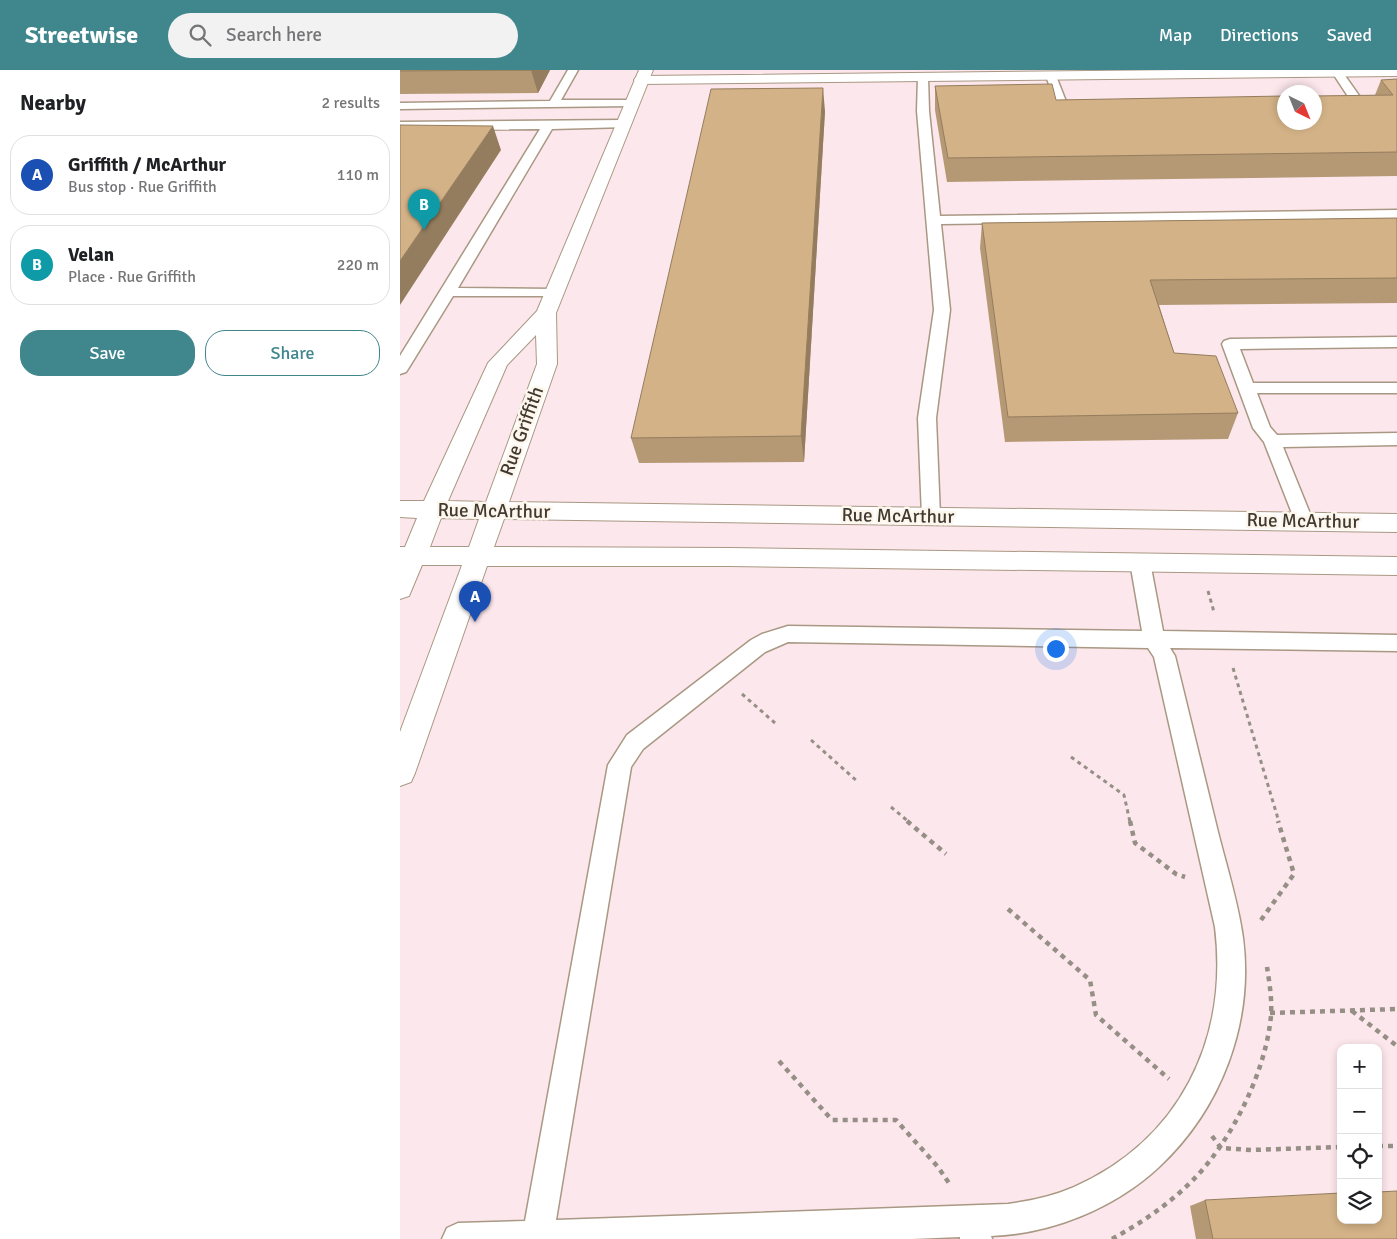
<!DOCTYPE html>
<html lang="en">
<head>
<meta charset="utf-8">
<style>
  body { margin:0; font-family:Signika,sans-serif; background:#f2f2f2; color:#202124 }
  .controls { position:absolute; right:15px; bottom:15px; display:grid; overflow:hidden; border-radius:10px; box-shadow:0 2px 8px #0003 }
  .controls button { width:45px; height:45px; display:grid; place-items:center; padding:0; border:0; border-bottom:1px solid #e0e0e0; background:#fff; color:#202124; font:25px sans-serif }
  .compass { position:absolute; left:877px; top:15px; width:45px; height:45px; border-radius:50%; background:#fff; box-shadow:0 2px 8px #0003; rotate:137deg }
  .you { position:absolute; left:655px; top:578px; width:18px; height:18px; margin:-12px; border:4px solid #fff; border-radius:50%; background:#1a73e8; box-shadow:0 0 0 8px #1a73e833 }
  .badge { display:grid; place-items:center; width:32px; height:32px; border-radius:50%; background:#3f868d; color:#fff; font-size:16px; font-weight:700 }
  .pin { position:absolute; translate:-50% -41px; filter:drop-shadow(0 1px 2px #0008) }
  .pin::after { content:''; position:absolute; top:26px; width:18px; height:15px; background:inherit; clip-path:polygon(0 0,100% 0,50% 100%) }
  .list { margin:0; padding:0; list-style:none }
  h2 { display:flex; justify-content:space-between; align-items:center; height:65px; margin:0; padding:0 20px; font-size:21px }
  h2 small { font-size:16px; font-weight:400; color:#757577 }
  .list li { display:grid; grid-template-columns:32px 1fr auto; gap:15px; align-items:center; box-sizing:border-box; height:80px; margin:0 10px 10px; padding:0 10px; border:1px solid #e0e0e0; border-radius:20px }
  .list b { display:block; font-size:19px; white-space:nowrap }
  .list p { margin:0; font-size:16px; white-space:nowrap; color:#757577 }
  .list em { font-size:16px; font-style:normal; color:#757577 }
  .actions { display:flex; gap:10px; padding:15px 20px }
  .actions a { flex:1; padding:11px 0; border:1px solid #3f868d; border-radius:20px; text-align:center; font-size:18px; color:#3f868d }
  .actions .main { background:#3f868d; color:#fff }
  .icon { flex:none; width:28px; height:28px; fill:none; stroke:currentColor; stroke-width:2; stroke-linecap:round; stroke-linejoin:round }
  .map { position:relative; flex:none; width:997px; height:1169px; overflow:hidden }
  header { display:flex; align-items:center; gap:30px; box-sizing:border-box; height:70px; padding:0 25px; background:#3f868d; color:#fff }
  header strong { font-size:24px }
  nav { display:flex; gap:28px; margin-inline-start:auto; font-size:18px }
  .search { width:350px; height:45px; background:#f2f2f2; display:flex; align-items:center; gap:12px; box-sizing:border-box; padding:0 18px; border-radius:28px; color:#757577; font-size:19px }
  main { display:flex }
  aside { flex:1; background:#fff }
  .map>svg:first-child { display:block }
</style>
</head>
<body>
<header>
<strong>Streetwise</strong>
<div class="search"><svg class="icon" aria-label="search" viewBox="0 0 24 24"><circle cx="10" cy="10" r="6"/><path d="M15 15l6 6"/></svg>Search here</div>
<nav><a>Map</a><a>Directions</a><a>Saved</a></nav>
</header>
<main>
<aside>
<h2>Nearby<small>2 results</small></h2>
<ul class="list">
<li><span class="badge" style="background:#1a4fb4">A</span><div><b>Griffith / McArthur</b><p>Bus stop · Rue Griffith</p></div><em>110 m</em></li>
<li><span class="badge" style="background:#0f9aa8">B</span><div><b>Velan</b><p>Place · Rue Griffith</p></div><em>220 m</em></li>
</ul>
<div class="actions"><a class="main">Save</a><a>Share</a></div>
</aside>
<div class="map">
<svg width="997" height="1169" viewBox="0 0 997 1169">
  <rect width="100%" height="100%" fill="#fdf6ed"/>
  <path fill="#fce7ec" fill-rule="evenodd" d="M0,0H997V1169H0ZM884,22H914V52H884ZM941,978H978V1150H941Z"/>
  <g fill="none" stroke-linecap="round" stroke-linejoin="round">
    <g stroke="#a99883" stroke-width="3">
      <g id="lane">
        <path d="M168,0H178L161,30H232L238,33L232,36L0,39V33L150,31Z"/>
        <path d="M933,0H941L965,34L963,36L914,37V31H951L932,2Z"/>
        <path d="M651,3L656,6L667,34L686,35L688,37L686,39H658L646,6Z"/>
        <path d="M523,4L528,7L529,41L540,146L997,140V148L541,154L550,240L536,348L540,446L538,451L531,453L524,451L522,446L518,348L534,240L517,41L518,7Z"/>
        <path d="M224,50L228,51L230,54L228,57L152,59L58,218L154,219L159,220L161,223L159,226H53L8,299L6,302L0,304V286L140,59L0,60V52Z"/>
        <path d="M997,267V277L840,279L853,313H997V323H857L870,357L877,365L997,363V375L883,377L913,451L911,456L904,458L897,456L864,372L853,358L822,274L824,271L830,269Z"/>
        <path d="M740,485L747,487L750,492L763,561L997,565V581L770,578L775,586C789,643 803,701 817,758C826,795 838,831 843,868C854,953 821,1039 759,1097C715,1138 652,1164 591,1166L592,1169H560V1167L512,1169H42L47,1158L58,1153L125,1151L208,695L227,665L351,570L362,564L388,556L742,561L730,492L733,487ZM388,572L748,578L754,587L815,857C829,969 780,1070 674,1117C653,1126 630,1131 608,1134L156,1150L231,697L243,679L365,582Z"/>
      </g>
    </g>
    <g stroke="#a99883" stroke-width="2">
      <path id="street" d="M785,0H997V6L241,14L236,13L234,10L236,7L241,6Z"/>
    </g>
    <g stroke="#a99883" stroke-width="2">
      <path id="secondary" d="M239,0H253L156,243L157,294L109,432L997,444V462L104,449L94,477L330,478L997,487V505L330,496H87L15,703L11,712L0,716V662L62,495H22L9,526L0,529V477H5L17,448L0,447V431H24L88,293L137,241ZM136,265L137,294L86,432L48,431L107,295ZM41,448L79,449L69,477H30Z"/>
    </g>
    <g stroke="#968f86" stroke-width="3" stroke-dasharray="4 4" stroke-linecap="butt">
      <path d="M808,521L814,542"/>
      <path d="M833,598L879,752"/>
      <path d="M342,624L375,653"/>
      <path d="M411,670L458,712"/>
      <path d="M671,687L724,725L730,752"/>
      <path d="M491,737L509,752"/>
    </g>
    <g stroke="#968f86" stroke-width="4.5" stroke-dasharray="5 5" stroke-linecap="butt">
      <path d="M507,751L546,784"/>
      <path d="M730,751L735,773L776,804L785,807"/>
      <path d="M608,839L690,910L696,945L769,1009"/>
      <path d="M861,850L894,804L878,751"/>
      <path d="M952,941L997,976"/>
      <path d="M870,943L997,939"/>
      <path d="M379,991L432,1050H496L538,1097L551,1116"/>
      <path d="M812,1066L821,1078L851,1080L941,1077"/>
      <path d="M978,1076H997"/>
      <path d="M712,1169C741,1153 768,1135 792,1111C830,1073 863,1007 870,954C873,935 870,916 867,897"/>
    </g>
    <use href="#lane" fill="#fff" fill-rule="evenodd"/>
    <use href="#street" fill="#fff" fill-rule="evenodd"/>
    <use href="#secondary" fill="#fff" fill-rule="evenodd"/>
  </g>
  <g fill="#b59974">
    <path d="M0,0H150L138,23L0,24Z"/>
    <path d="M997,9V106L547,112L535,40V16L656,30L975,25L981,10Z"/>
    <path d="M425,41L404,392L239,393L231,368Z"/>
    <path d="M997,148V233L759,235L774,283L838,343L828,369L605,372L580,178L582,153Z"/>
    <path d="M805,1130L997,1169H796L790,1136Z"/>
  </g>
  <g fill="#947d5e">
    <path d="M131,0H150L138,23Z"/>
    <path d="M423,18L425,41L404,392L401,366Z"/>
    <path d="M93,56L101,80L0,235V191Z"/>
  </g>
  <g fill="#d3b287" stroke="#947d5e">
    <path d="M0,0H131L0,1Z"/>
    <path d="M997,9V82L548,88L535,16L652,14L656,30L884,26V52H914V26L993,25L981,10Z"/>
    <path d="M423,18L401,366L231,368L311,19Z"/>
    <path d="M0,55L93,56L0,191Z"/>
    <path d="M997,148V208L750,210L774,283L816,286L838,343L608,347L582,153Z"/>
    <path d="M997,1121V1169H813L805,1130L941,1123V1150H978V1122Z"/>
  </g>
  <g text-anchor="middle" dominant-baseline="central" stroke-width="5" stroke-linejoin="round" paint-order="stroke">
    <g font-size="19" fill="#413a30" stroke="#fdf6ed">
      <text transform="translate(122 361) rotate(-70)">Rue Griffith</text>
      <text transform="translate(94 441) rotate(1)">Rue McArthur</text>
      <text transform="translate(498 446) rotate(1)">Rue McArthur</text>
      <text transform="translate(903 451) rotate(1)">Rue McArthur</text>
    </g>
  </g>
</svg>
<div class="controls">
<button>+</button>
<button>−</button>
<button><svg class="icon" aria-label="locate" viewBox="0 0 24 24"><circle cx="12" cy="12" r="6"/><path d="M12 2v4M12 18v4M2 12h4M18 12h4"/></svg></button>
<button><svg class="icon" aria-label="layers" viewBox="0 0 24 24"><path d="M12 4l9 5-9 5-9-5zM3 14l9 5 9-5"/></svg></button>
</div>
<svg class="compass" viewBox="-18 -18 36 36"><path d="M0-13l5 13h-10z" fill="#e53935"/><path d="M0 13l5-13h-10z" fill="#757577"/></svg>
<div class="you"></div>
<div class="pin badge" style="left:75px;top:552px;background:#1a4fb4">A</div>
<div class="pin badge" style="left:24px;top:160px;background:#0f9aa8">B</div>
</div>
</main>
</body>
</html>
